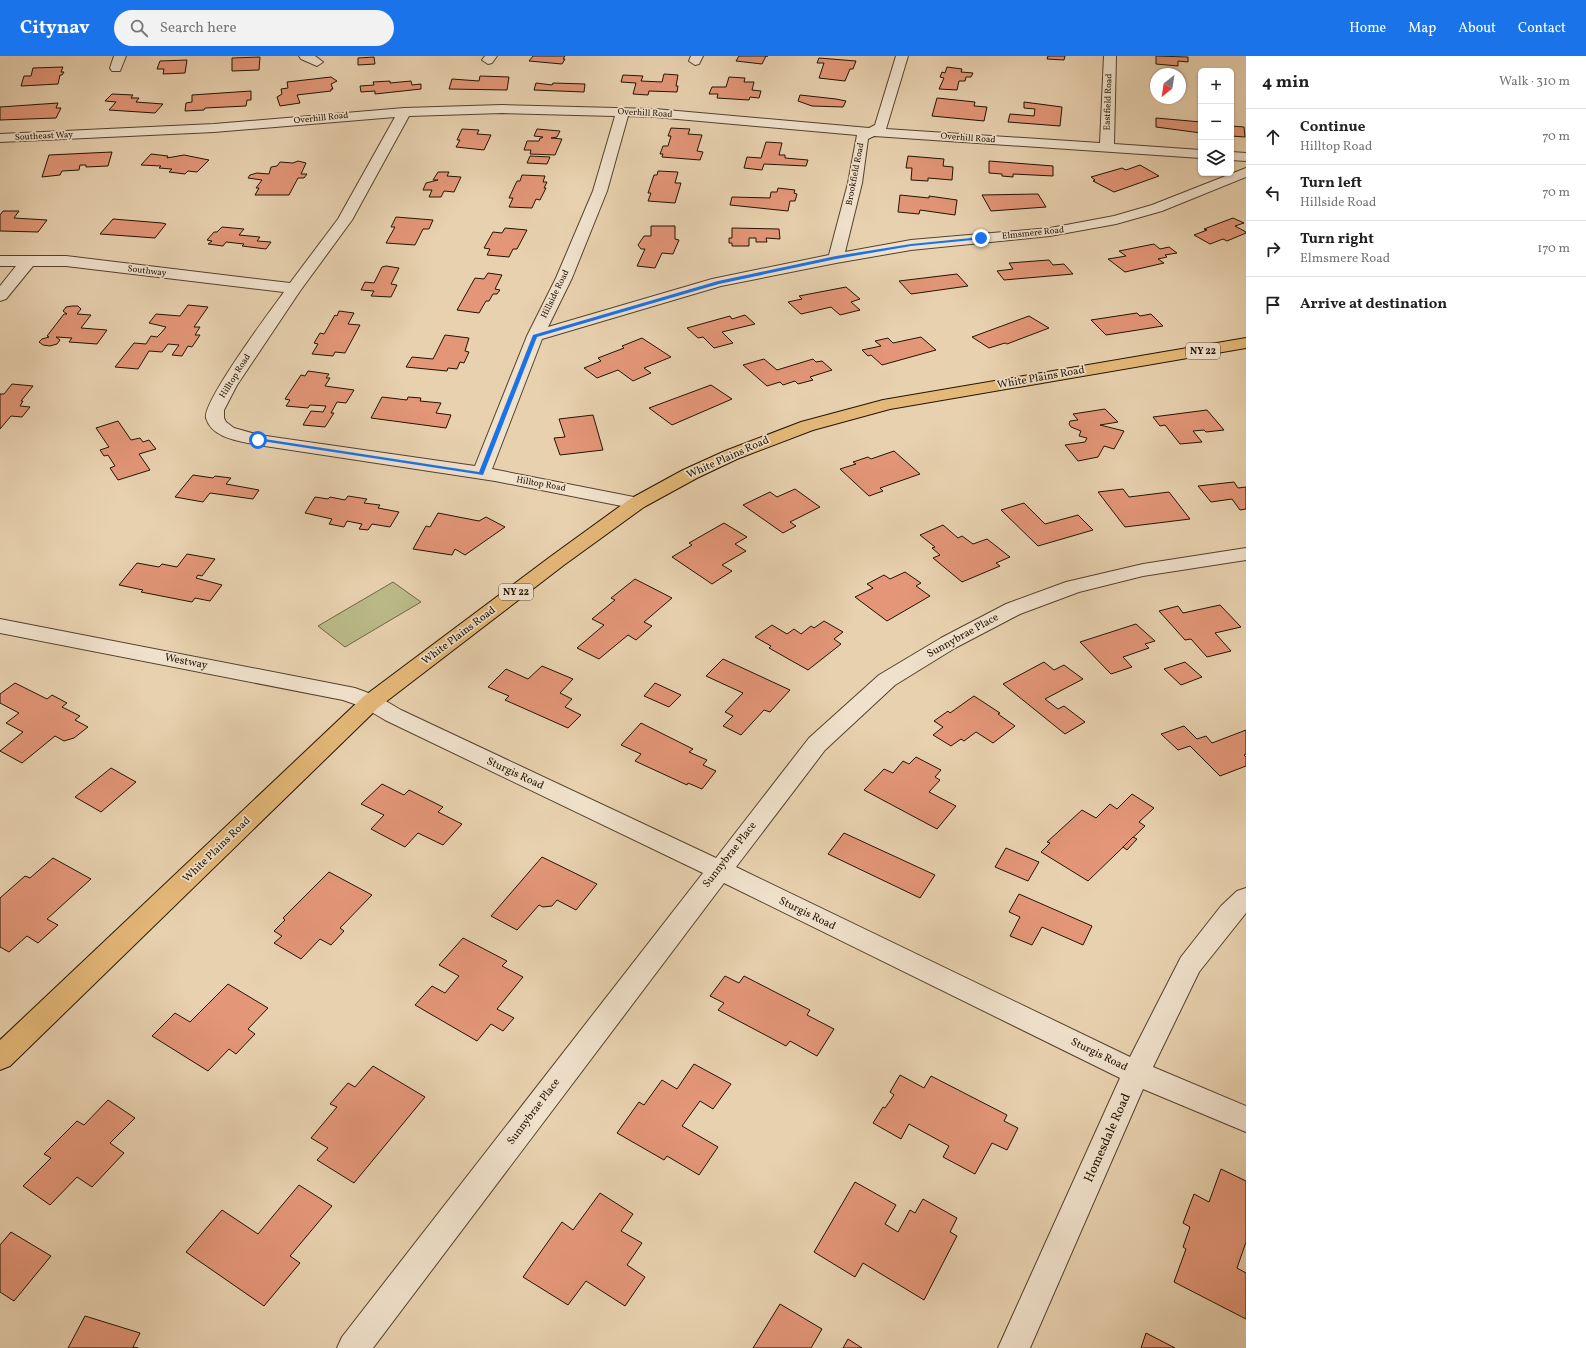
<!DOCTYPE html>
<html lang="en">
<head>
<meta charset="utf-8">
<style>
  body { margin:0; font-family:Vollkorn,serif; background:#f2f2f2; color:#222 }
  .controls { position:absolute; right:12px; top:12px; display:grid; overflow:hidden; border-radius:6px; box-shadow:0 1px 3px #0004 }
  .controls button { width:36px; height:36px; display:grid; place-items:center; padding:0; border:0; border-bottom:1px solid #e0e0e0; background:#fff; color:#222; font:20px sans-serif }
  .compass { position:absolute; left:1150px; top:12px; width:36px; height:36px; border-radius:50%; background:#fff; box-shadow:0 1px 3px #0004; rotate:210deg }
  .stop { position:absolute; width:12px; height:12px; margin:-9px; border:3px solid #1a73e8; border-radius:50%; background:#fff }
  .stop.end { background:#1a73e8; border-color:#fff; box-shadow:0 1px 4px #0008 }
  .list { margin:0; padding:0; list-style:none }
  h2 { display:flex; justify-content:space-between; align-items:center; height:52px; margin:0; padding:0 16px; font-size:17px }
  h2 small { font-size:13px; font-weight:400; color:#767676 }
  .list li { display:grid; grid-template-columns:26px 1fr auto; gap:12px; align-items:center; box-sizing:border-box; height:56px; padding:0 16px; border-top:1px solid #e0e0e0 }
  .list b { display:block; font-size:15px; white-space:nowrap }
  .list p { margin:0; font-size:13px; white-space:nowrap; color:#767676 }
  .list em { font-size:13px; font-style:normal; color:#767676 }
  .icon { flex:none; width:22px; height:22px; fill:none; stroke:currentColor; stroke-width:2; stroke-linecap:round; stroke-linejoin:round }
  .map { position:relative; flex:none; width:1246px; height:1292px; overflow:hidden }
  header { display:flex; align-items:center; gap:24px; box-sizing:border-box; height:56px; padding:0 20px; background:#1a73e8; color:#fff }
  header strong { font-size:19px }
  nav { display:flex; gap:22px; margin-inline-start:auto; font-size:14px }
  .search { width:280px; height:36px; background:#f2f2f2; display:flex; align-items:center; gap:10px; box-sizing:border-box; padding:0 14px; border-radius:22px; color:#767676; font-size:15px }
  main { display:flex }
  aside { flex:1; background:#fff }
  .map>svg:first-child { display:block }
</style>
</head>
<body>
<header>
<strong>Citynav</strong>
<div class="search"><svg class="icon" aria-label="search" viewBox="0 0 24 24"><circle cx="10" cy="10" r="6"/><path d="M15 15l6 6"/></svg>Search here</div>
<nav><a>Home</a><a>Map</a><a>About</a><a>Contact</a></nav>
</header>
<main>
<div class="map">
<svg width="1246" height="1292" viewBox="0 0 1246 1292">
  <rect width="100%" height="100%" fill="#e8d1af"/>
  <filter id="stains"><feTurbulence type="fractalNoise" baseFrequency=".005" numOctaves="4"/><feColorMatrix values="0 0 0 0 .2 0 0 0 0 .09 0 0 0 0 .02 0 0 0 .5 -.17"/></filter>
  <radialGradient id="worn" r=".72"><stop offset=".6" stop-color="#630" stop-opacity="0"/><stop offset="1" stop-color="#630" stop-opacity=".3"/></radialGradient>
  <path fill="#baba88" stroke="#6e6644" d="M393,526L421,546L345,591L318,570Z"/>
  <g fill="#e39678" stroke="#231300">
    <path d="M533,0H565L563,3H565L562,8L529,5Z"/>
    <path d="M739,0H768H766L762,8L736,5Z"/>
    <path d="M1048,0H1065L1064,4L1047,3Z"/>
    <path d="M1156,0L1188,1V6L1178,5V10L1156,8Z"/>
    <path d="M260,1L259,14L232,15V2Z"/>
    <path d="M374,1L375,8L358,9V2Z"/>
    <path d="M819,2L856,5L853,13H850L845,25L819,22L824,7H817Z"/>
    <path d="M187,4L185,17L163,18L164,13H157L160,5Z"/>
    <path d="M63,11L61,16H64L62,19H60L58,28L21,30L24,20H31L33,12Z"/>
    <path d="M947,11L962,13L961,16L973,17L971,21H966L965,25H959L957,34L939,33L944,22L940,21L942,16L945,17Z"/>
    <path d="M664,18L678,19L676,30H678L677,36L649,35L648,39L633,38L636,27L621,26L623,19L643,20L641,25L662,26Z"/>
    <path d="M480,20L509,21L507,34L449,33L452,23L479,25Z"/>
    <path d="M331,21L337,25L331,28L333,33H331V35L297,39L300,47L280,50L277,41L282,38L281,33L288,32L287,26Z"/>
    <path d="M729,21L745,22L744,26H754L752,34L761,35L759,42L750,41L749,44L717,42L718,38H709L712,31H726Z"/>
    <path d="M390,25V27L411,25L412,29L421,28V33L375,38V35L361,36L360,30L374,29L373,26Z"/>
    <path d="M536,27L552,29L553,27L585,28L584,36L534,34Z"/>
    <path d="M251,35V44H247L246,50L205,52L204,54L185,55L186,47L192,46V39Z"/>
    <path d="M112,38L133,39L131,42H139L136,46L163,48L155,57L109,54L116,46L105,45Z"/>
    <path d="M800,39L836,43L846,45L843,51L812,50L798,45Z"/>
    <path d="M937,42L975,46L974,50L987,51L984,65L932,60Z"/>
    <path d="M1024,46L1062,51L1060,70L1008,66L1010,58L1034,60L1035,53L1024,52Z"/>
    <path d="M58,47L56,52H61L56,62L0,64V51Z"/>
    <path d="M1156,62L1201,66V77L1156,71Z"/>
    <path d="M1231,70L1244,71L1245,81L1231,80Z"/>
    <path d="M671,72L690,73L688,78L702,79L697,95L703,96L700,104L662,101L663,98H660L663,90H668L671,80H668Z"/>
    <path d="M462,73L479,74L477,78L491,79L484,94L456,91L460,84H457Z"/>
    <path d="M537,73L560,75L557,81L551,82L562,83L555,99L530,98L531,94H524L527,85H539L540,82H542L543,81L534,80Z"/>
    <path d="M766,86L782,87L779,99H785V102L808,104L806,110L764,108L762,114L744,112L747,101L761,102Z"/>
    <path d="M112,96L108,110L86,111V109H80L79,114L62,115L60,119L42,121L49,99Z"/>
    <path d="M151,98L168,100L167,102L184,99L209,104L197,116L188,115L185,118L169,116L172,113L159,112L161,110L141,109Z"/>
    <path d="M530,100L550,101L547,108L527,107Z"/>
    <path d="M908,100L944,103L943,110L953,111L952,124L928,122V125L911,124L912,112H906Z"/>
    <path d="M298,105L306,107L301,118H307L304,122H298L289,139H255L259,132H256L262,124L248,122L250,119L257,117L269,118L271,111L277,110L280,106L293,107Z"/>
    <path d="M989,105L1053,110V120L1013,118V121L1002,120V118L989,117Z"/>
    <path d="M1140,109L1159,120L1114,136L1093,125L1095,124L1091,121L1122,112L1126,114Z"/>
    <path d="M658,115L678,116L675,127H681L675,147L648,145L651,137H648L654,119H657Z"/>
    <path d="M438,116H449L447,120L461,121L454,136L444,135L441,141H429L432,134H423L426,127L438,124H433Z"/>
    <path d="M522,119L545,120L543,126H547L544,132H546L540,144L536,143L532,152L509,151L513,142H509L517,125H520Z"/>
    <path d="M778,132L795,134L794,137L797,138L795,145H790L788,155L730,149L732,141L770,142L771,136H777Z"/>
    <path d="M1038,138L1046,151L991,155L982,139Z"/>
    <path d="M900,139L929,142V140L957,144L955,159L920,154L919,158L898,156Z"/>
    <path d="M3,155H19L14,162L47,164L38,176L0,175V159Z"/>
    <path d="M396,161L433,164L429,173H423L415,189L386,187L395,171H391Z"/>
    <path d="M1233,162L1244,167L1235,170L1246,176V177L1227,185L1223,183L1210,188L1194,179L1207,174L1204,173Z"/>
    <path d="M113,163L162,167L166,168L155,182L100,178Z"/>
    <path d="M651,170H675V183L679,184L673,198L662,197L655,212L637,210L645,193H641L638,189L644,180H651Z"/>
    <path d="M222,171L244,173L239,179L260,181L257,185L271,186L266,193L242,190L244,188L226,186L223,190L208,188L212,185L207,184L214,176H217Z"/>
    <path d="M505,172L527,174L517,193H513L509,201L487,199L490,193L484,192L493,176L502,177Z"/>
    <path d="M732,172L779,173L780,183L766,182L767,186H756V182H749V190H732V187H729V182H732Z"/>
    <path d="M1154,188L1160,193L1169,191L1177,197L1165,199L1167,201L1158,203L1164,207L1125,216L1108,203L1126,200L1119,195Z"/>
    <path d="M1049,204L1053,209L1064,208L1073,218L1004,224L997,215L1013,213L1009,207Z"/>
    <path d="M386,210L399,212L391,228L397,229L391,241L371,240L374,235L361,234L365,226L374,227L382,211Z"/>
    <path d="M488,217L502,219L495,233L500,234L497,238H493L489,245H486L479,257L457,254L475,222L484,223Z"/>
    <path d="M957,218L968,230L911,238L899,225Z"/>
    <path d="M846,231L860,243L851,246L860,254L840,259L831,251L801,258L788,246L802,243L799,240Z"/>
    <path d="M188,249L208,251L194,271H200L195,279H200L192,291L188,290L182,300L172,299L179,289L168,288L162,296L149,295L138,313L115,311L134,287L146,288L151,280L157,281L162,276L166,271L149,267L156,258L180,260Z"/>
    <path d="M72,250H78L81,253L77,258L91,259L81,272L107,274L97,288L69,286L72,282L56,281L60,284L57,288L50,290L43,289L39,286L42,283L49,281L47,280L64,258H67L63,255L66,251Z"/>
    <path d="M339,255L354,257L348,268L360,269L345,297L335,296L333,300L312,298L318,288L314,287L320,277L324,278L335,259L337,260Z"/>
    <path d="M1137,257L1140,260L1151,258L1163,270L1106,279L1091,264Z"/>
    <path d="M745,259L755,268L722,276L733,287L714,292L703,281L698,282L687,272L730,260L732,263Z"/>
    <path d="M1029,260L1049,272L1007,288L1005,287L989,292L972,281Z"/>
    <path d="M445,279L469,282L465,295L469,296L464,307L460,306L457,313L448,312L447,315L406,311L412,301L433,303Z"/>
    <path d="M921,281L936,294L882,309L871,299L868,300L862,294L881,290L875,285L888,282L893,287Z"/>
    <path d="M642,282L671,301L644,312L651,317L633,325L618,314L597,322L584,312L601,305L598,302L624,292L622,290Z"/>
    <path d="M764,303L777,314L813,303L816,306L822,305L832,314L810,321L813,324L798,328L795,325L783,329L780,326L767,330L743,309Z"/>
    <path d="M308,315L329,318L326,322H330L325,330L354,334L346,347L337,346L331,357H334L325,371L303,369L311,355L323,356L326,350L310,349L308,352L286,350L290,344L285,343L301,319L305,320Z"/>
    <path d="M12,328L33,330L21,345H23L20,350L30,351L22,361L11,360L0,373V338H4Z"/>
    <path d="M711,329L732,343L672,369L649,352Z"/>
    <path d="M382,341L407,344L408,341L421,342L420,345L441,347L436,357L451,359L446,372L371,362Z"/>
    <path d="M1105,353L1118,366L1100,369L1124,375L1114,393L1104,390L1098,401L1078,405L1065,389L1085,386L1087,382L1079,380L1081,375L1071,371L1069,368L1070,365L1078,364L1073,358Z"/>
    <path d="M1207,354L1224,374L1206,376L1204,374L1193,375L1202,386L1180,388L1165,369L1160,370L1153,361Z"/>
    <path d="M593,359L603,394L560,399L554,382L565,381L559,363Z"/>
    <path d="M118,365L131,384L140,382L143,386L149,384L156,393L139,398L150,414L118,424L110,412L115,410L108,399L104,400L100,394L109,391L96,372Z"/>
    <path d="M894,395L920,418L880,432L883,435L869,440L840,413L856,408L853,406L868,401L871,403Z"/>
    <path d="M193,419L213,422L215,420L231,422L226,428L259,434L253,443L210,437L203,446L175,441Z"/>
    <path d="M1234,426L1238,432L1246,431V453L1240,454L1232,443L1211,446L1198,430Z"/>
    <path d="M795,433L820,451L790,466L796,470L783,477L743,449L770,436L777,441Z"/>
    <path d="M1123,433L1129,441L1169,436L1190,463L1125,471L1098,436Z"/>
    <path d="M348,440L367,443L364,447L380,449L378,452L399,456L390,471L372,468L368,474L359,473L362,468L347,465L344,471L329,468L332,463L305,457L315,441L328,443L330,441L345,444Z"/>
    <path d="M1024,447L1045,468L1078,459L1093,474L1038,490L1001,454Z"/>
    <path d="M438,457L479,465L486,461L505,471L465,499L455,493L452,499L413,493L426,470L430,471Z"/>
    <path d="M724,467L747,481L735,488L746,495L722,509L732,515L712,528L672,501L692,489L689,487Z"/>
    <path d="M943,469L958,482L962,480L973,488L987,483L1010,501L996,507L1000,510L962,526L933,502L940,499L932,492L935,491L920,479Z"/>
    <path d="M187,498L215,503L202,520L198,519L196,522L222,529L210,545L195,542L192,546L141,536L143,534L119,529L137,507L159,511L162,508L177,511Z"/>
    <path d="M905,516L921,527L916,530L930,540L887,565L855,541L873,532L867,528L884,519L890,523Z"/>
    <path d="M635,523L672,542L644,566L652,570L636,584L628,579L599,603L577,592L604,569L592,563L615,544L611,542Z"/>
    <path d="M1220,549L1241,571L1215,577L1231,595L1207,601L1191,583L1185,584L1159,555L1178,550L1183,557Z"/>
    <path d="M824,565L843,576L834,583L841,588L808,614L769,592L771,590L755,581L772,569L787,578L794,573L801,578L811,570L814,572Z"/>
    <path d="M1136,568L1155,585L1145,588L1149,592L1123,601L1132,611L1111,618L1080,586Z"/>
    <path d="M723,603L790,634L770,656L764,654L741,679L723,670L733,660L725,656L743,637L706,620Z"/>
    <path d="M1044,606L1054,614L1064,609L1083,623L1045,643L1058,653L1064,650L1085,666L1065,678L1003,628Z"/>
    <path d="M1185,606L1202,621L1181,629L1164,613Z"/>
    <path d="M542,610L573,623L560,637L572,643L565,651L581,659L568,672L505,644L509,640L488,631L506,613L528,623Z"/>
    <path d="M15,627L47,643L52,639L67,647L62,651L80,660L75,664L88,671L74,682L64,685L55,680L22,707L0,695L23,676L6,667L19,657L0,647V638Z"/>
    <path d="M655,627L681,639L669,651L644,640Z"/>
    <path d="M974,640L1000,657L998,658L1015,670L993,687L976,676L964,685L961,683L951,690L933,679L943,671L934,665L948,655L950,657Z"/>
    <path d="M641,667L693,693L689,696L707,704L703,709L716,715L702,733L688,727L687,729L635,705L641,698L621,689Z"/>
    <path d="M1184,670L1197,683L1206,680L1212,687L1246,674V698L1244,699L1246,701V710L1220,720L1190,690L1178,694L1161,678Z"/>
    <path d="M916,701L941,714L935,721L940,724L929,736L956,750L937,773L864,734L884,713L893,717L903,705L909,708Z"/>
    <path d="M111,712L136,726L101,756L75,741Z"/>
    <path d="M382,728L404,739L409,734L443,751L438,756L462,768L443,789L418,777L405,791L371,773L384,759L361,748Z"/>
    <path d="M1132,738L1154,752L1139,766L1145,770L1088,825L1041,796L1050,787L1047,786L1082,754L1096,762L1110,748L1117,753Z"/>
    <path d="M844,777L935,819L920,842L828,798Z"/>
    <path d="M1133,781L1137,783L1127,794L1123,791Z"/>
    <path d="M1006,792L1039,806L1028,825L995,811Z"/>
    <path d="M542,801L597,828L576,854L557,844L552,850L543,851L539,849L517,874L491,860Z"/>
    <path d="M53,802L91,823L47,863L58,869L38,887L27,880L9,896L0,891V842L25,820L30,822Z"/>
    <path d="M329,816L372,839L340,872L344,875L331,889L320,883L301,903L274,887L282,880L274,875L285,864L283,862Z"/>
    <path d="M1019,838L1092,870L1083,889L1042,871L1032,889L1010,880L1020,861L1009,856Z"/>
    <path d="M463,882L507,905L502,910L523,921L497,953L514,962L503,975L491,968L477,985L415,949L432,930L445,937L459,920L439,909Z"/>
    <path d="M725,920L739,927L744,920L810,954L807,959L834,973L817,1000L790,985L786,990L718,954L724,947L710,940Z"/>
    <path d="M228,928L268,952L248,973L255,978L236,998L229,993L208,1015L152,980L175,957L190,966Z"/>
    <path d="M694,1008L731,1028L713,1053L700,1045L682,1070L718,1091L699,1119L667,1100L664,1104L617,1077L639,1046L644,1049L662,1024L677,1033Z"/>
    <path d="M373,1010L425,1041L354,1127L317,1104L328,1092L311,1082L337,1051L330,1048L348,1027L355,1031Z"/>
    <path d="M900,1019L924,1032L931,1020L1007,1059L1004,1065L1018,1072L1007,1094L992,1087L975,1118L943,1101L949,1090L909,1068L901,1083L873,1067L883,1051L885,1052L894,1039L890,1036Z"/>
    <path d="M108,1044L135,1062L110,1087L124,1097L92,1131L77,1121L50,1149L23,1130L51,1102L44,1098L77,1065L84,1069Z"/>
    <path d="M1221,1113L1246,1125V1186L1237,1212L1246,1217V1263L1174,1226L1186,1193L1183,1191L1190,1171L1183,1167L1194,1138L1209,1146Z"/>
    <path d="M855,1126L896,1149L885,1168L898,1176L910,1154L915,1157L923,1143L957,1162L950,1176L957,1180L924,1244L863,1207L855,1221L814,1196Z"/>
    <path d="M299,1129L332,1150L290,1200L300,1207L264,1250L186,1196L222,1154L258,1178Z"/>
    <path d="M600,1137L633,1158L621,1175L642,1187L627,1209L645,1221L625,1250L586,1225L568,1249L523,1221L562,1166L573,1174Z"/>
    <path d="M11,1176L51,1200L14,1245L0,1236V1189Z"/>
    <path d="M780,1248L822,1273L811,1292H753Z"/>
    <path d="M85,1260L140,1277L133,1291L138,1292H68Z"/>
    <path d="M1146,1277L1175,1292H1141Z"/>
    <path d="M848,1283L862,1292H843Z"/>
  </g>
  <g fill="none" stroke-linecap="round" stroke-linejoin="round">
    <g stroke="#54422c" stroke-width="2">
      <g id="minor">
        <path d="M114,0H126L120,15H112L110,12Z"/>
        <path d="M299,0H315L323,6L317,10L301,3Z"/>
        <path d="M485,0H497L492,7L488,8L482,4Z"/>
        <path d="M691,0H703L699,8L695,9L689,5Z"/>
        <path d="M896,0H908L886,73L1100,87L1104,0H1116L1114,88L1201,94V102L874,80L868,83L862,127L845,196L911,184L1050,172L1114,160L1152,149L1246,112V121L1162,155L1116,168L1050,180L911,194L836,207L721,230L542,283L492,413L644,443L647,447L644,451L637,453L495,425L258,389C241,385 212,383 206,362C202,346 271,254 284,236L66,210H33L6,243L0,245V230L16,210H0V200H66L290,227L338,163L395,61L214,76L0,86V78L214,68L404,52L502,49L655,53L869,72L875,69ZM502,57L615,60L593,135L556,222L527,280L475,410L259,379L234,372L226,366L224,362V354L237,329L300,235L352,164L409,60ZM628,60L655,61L857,79L848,127L829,199L712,223L548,271L572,222L607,135Z"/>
        <path d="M1231,96L1246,97V105L1231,104Z"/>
        <path d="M1246,492V504L1143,520L1079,536L1020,558L955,592L895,629L825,694L736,811L1130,1001L1181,901L1221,850L1237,835L1246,832V857L1199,916L1153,1011L1246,1050V1076L1143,1033L1030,1292H998L1120,1022L724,827L373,1292H337L342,1281L703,817L385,664L363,651L343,644L0,577V563L355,632L379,641L401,654L716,802L809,682L879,619L941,582L1006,548L1066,526L1143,508Z"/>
      </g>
    </g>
    <g stroke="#231300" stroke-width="2">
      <path id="major" d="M1246,282V292L890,353L813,374L737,403L697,422L644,451L564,509L379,651L10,1010L0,1014V984L363,641L550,501L630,443L683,414L725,395L801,366L883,344Z"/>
    </g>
    <use href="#minor" fill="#f0e1cb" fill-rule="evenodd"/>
    <use href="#major" fill="#e4b878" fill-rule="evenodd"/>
  </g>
  <path fill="#1a73e8" d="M981,181L983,183L911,190L836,203L719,228L537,281L483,419L255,384L258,382L479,416L533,279L718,225L836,200L911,188Z"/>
  <g text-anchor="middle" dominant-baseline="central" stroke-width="3.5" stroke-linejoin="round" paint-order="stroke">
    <g font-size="9" fill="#231300" stroke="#f0e1cb">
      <text transform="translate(1108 46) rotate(-88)">Eastfield Road</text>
      <text transform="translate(645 57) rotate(3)">Overhill Road</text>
      <text transform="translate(321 62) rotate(-6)">Overhill Road</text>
      <text transform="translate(44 80) rotate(-3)">Southeast Way</text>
      <text transform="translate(968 82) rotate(4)">Overhill Road</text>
      <text transform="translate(855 118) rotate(-79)">Brookfield Road</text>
      <text transform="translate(1033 177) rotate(-6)">Elmsmere Road</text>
      <text transform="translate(147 215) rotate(7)">Southway</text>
      <text transform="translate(555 238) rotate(-64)">Hillside Road</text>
      <text transform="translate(235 320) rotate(-58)">Hilltop Road</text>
      <text transform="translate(541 428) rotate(10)">Hilltop Road</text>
    </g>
    <g fill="#f0e1cb" stroke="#60513d" stroke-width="1">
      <rect x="1186" y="287" width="34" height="16" rx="3"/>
      <rect x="499" y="528" width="34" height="16" rx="3"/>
    </g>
    <g font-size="10" font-weight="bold" fill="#231300">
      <text x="1203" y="295">NY 22</text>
      <text x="516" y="536">NY 22</text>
    </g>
    <g font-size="11" fill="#231300" stroke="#f0e1cb">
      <text transform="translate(1041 322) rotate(-10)">White Plains Road</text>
      <text transform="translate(728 402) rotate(-24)">White Plains Road</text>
      <text transform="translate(459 580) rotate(-37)">White Plains Road</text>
      <text transform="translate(963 580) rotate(-29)">Sunnybrae Place</text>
      <text transform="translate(186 606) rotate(11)">Westway</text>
      <text transform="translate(515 718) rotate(25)">Sturgis Road</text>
      <text transform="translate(217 794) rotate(-44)">White Plains Road</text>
      <text transform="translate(730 799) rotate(-52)">Sunnybrae Place</text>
      <text transform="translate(807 858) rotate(26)">Sturgis Road</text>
      <text transform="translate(1099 999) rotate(26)">Sturgis Road</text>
      <text transform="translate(534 1056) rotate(-53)">Sunnybrae Place</text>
    </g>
    <g font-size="13" fill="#231300" stroke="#f0e1cb">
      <text transform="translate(1108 1082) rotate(-66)">Homesdale Road</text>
    </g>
  </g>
  <rect width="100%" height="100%" filter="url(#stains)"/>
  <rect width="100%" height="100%" fill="url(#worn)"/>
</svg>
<div class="controls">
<button>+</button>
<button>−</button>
<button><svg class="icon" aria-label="layers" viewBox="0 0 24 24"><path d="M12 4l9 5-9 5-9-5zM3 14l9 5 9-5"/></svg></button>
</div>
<svg class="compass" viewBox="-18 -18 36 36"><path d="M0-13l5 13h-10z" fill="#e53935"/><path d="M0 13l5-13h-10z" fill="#767676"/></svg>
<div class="stop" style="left:258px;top:384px"></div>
<div class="stop end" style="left:981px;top:182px"></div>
</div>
<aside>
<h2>4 min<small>Walk · 310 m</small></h2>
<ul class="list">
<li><svg class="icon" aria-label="ahead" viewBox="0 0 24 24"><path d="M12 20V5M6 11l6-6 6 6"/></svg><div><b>Continue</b><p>Hilltop Road</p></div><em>70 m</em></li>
<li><svg class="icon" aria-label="left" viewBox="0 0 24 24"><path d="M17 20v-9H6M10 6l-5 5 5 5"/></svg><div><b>Turn left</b><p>Hillside Road</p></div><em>70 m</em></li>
<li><svg class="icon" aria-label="right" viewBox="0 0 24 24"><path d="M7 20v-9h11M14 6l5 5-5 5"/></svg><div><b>Turn right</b><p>Elmsmere Road</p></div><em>170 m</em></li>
<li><svg class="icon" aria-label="arrive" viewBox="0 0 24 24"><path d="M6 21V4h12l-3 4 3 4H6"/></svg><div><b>Arrive at destination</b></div></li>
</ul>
</aside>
</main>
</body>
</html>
